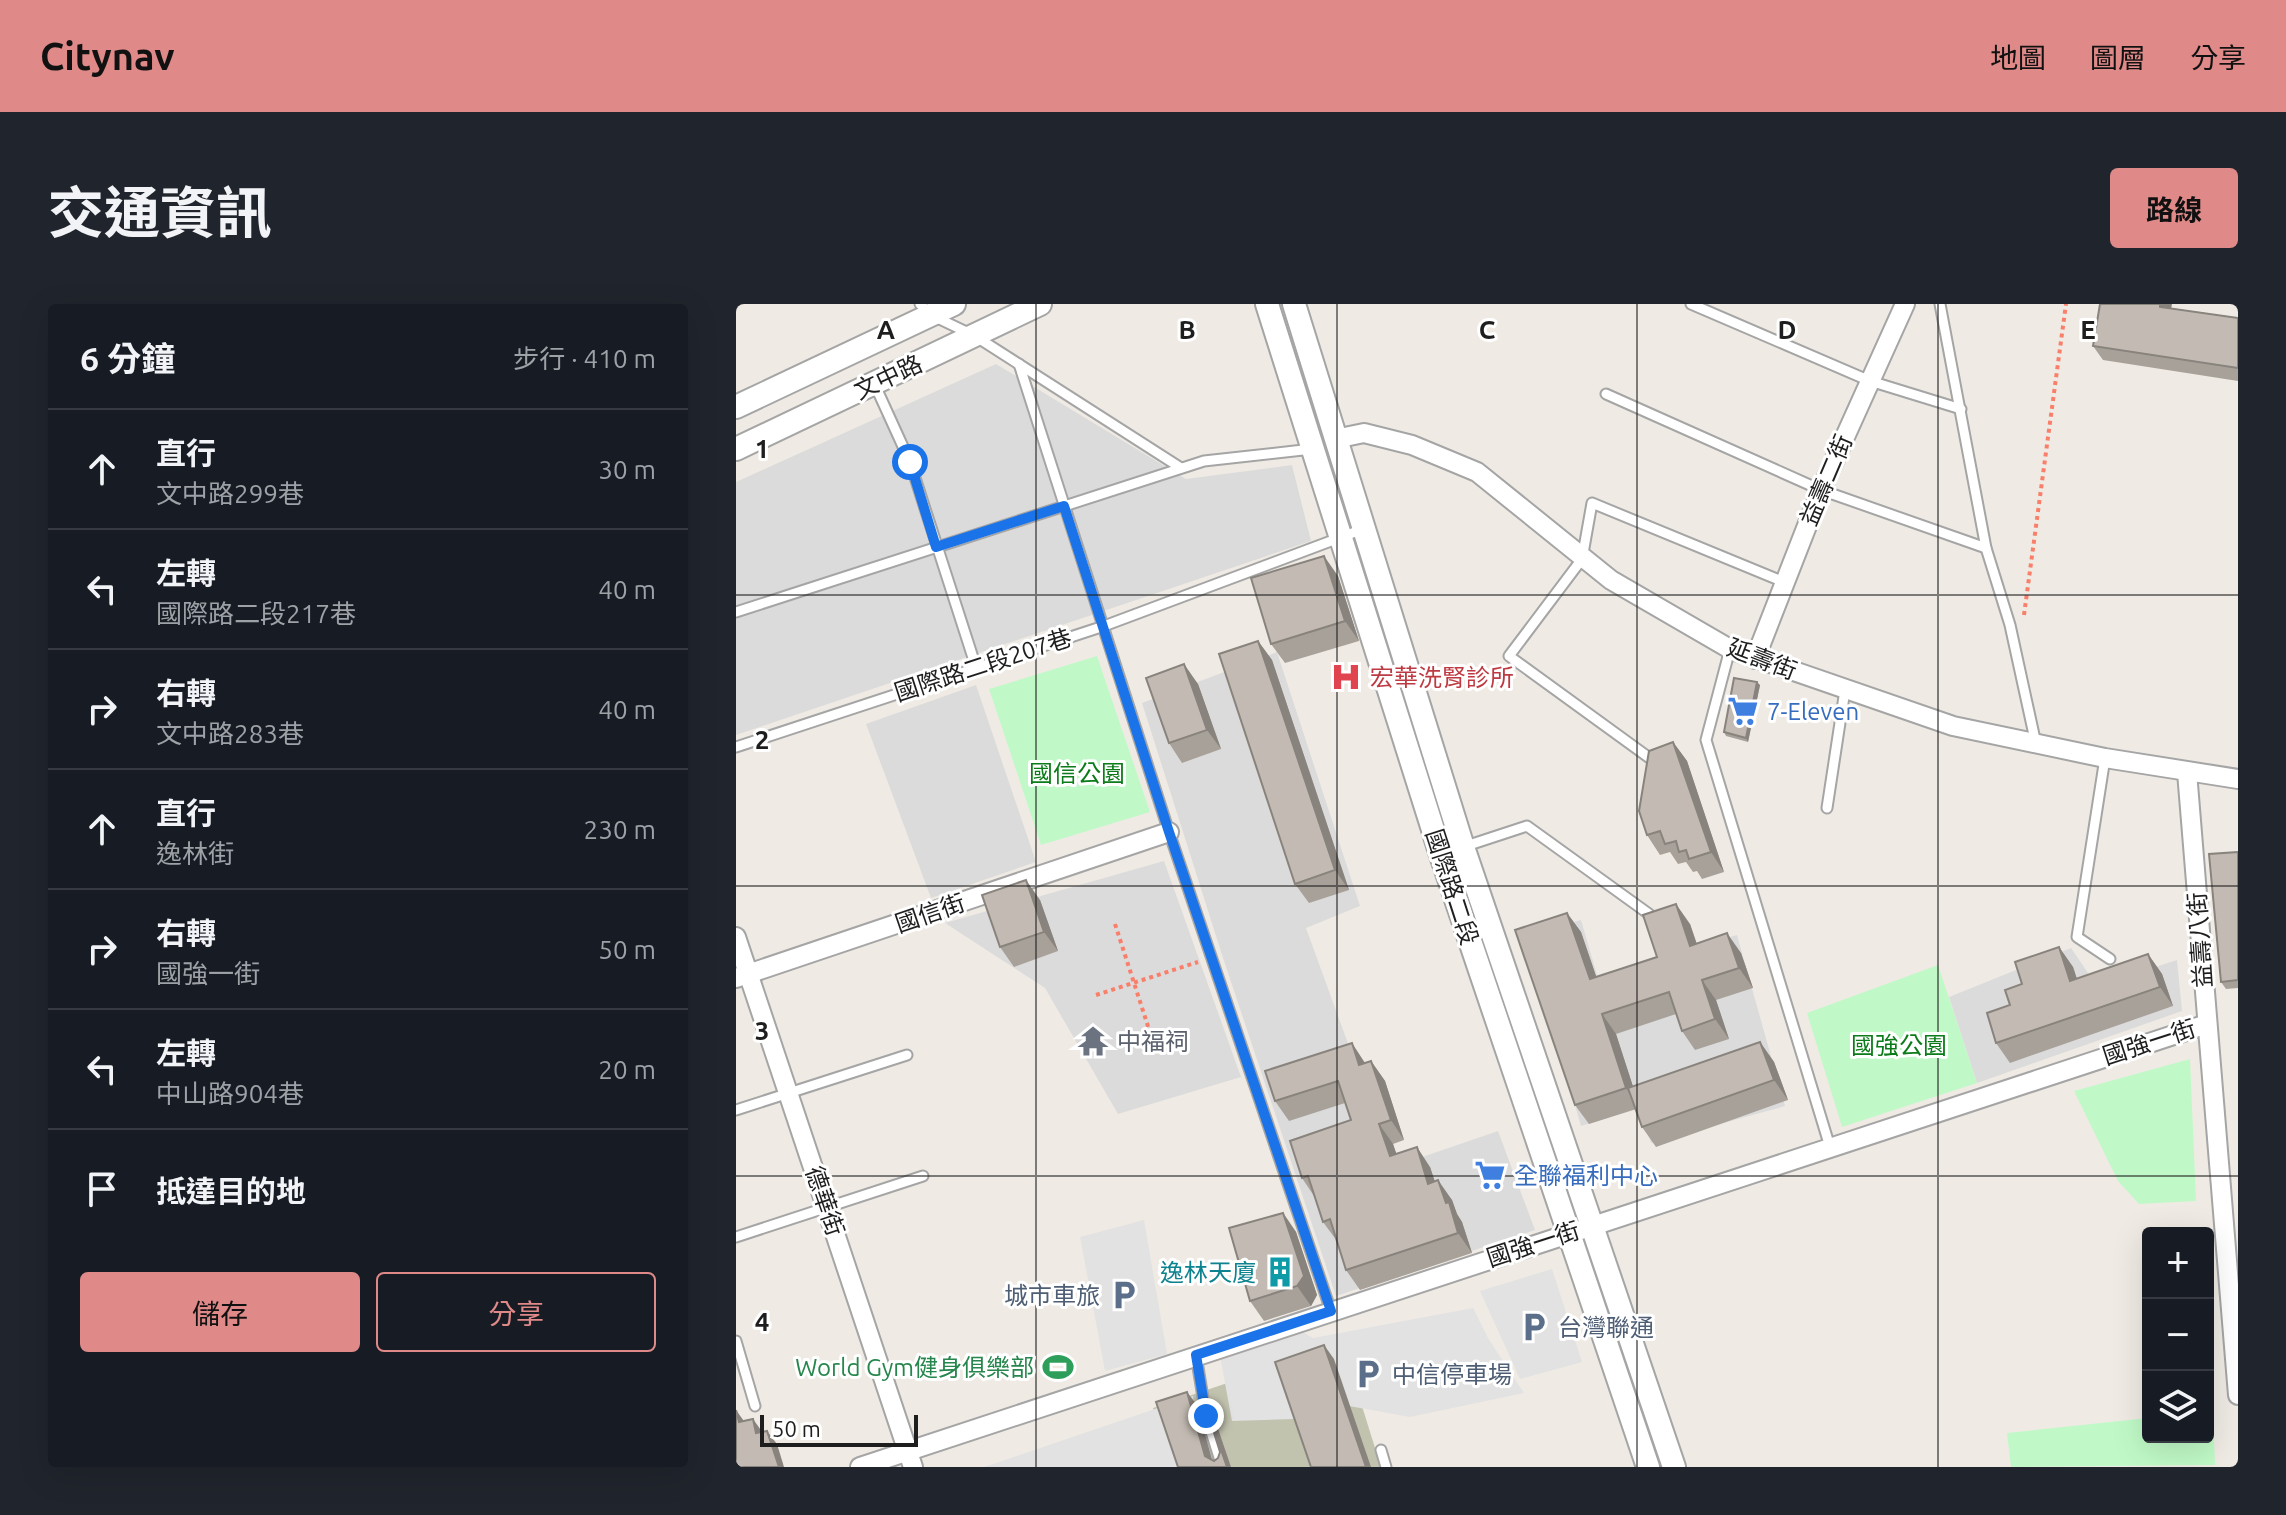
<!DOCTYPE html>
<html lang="zh-TW">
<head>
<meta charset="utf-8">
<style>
  body { margin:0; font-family:Ubuntu,"Noto Sans TC",sans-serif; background:#20242c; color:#f1f3f6 }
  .controls { position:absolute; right:24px; bottom:24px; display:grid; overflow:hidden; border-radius:8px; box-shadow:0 8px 32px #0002 }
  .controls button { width:72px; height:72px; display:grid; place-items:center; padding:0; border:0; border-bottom:2px solid #363941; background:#171b24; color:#f1f3f6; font:40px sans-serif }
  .scale { position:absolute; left:24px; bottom:20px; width:158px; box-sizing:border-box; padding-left:8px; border:4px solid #1e1e1e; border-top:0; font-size:22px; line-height:28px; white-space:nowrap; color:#1e1e1e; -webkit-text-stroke:6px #fff; paint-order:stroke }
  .stop { position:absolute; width:24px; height:24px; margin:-18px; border:6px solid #1a73e8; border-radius:50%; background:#fff }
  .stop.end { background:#1a73e8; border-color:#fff; box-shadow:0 2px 8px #0008 }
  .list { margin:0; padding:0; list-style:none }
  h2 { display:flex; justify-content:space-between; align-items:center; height:104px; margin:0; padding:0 32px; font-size:34px }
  h2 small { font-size:26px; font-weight:400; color:#9ea1a6 }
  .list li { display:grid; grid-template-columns:52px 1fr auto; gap:24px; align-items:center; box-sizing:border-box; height:120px; padding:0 32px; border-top:2px solid #363941 }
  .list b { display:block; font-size:30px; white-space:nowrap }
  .list p { margin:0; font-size:26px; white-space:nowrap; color:#9ea1a6 }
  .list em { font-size:26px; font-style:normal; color:#9ea1a6 }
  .actions { display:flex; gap:16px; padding:24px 32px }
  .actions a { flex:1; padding:18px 0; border:2px solid #df8a88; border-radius:8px; text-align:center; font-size:28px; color:#df8a88 }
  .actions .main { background:#df8a88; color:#111 }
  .icon { flex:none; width:44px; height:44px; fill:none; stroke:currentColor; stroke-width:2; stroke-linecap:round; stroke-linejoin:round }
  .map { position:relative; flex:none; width:1502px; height:1163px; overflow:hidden; border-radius:8px }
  header { display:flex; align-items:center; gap:48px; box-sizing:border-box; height:112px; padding:0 40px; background:#df8a88; color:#111 }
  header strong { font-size:38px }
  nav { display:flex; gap:44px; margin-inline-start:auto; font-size:28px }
  .intro { display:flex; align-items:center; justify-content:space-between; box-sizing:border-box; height:192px; padding:0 48px }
  h1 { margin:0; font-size:56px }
  .button { padding:20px 36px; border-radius:8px; background:#df8a88; color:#111; font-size:28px; font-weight:700 }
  main { display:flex; gap:48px; padding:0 48px }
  aside { flex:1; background:#171b24; border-radius:8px; box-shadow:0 8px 32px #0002 }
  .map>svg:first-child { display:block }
</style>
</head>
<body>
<header>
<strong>Citynav</strong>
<nav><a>地圖</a><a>圖層</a><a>分享</a></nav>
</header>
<div class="intro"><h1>交通資訊</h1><a class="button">路線</a></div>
<main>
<aside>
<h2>6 分鐘<small>步行 · 410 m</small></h2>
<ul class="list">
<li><svg class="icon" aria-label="ahead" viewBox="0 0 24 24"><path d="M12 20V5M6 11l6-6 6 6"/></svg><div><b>直行</b><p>文中路299巷</p></div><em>30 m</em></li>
<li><svg class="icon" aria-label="left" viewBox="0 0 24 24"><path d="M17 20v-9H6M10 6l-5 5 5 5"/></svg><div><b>左轉</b><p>國際路二段217巷</p></div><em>40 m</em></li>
<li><svg class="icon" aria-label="right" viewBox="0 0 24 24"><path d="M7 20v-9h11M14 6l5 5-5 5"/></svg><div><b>右轉</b><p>文中路283巷</p></div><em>40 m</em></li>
<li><svg class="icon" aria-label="ahead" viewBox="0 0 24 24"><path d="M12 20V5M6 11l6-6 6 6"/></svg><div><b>直行</b><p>逸林街</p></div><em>230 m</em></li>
<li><svg class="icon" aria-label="right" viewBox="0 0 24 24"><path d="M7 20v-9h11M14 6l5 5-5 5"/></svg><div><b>右轉</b><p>國強一街</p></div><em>50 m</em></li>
<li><svg class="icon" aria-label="left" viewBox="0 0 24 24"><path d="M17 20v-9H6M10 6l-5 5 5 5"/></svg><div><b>左轉</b><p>中山路904巷</p></div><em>20 m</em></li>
<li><svg class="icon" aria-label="arrive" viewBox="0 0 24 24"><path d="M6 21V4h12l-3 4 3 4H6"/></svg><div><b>抵達目的地</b></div></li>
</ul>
<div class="actions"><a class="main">儲存</a><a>分享</a></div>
</aside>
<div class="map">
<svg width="1502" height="1163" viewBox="0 0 1502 1163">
  <rect width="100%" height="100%" fill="#efebe4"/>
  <g fill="#dcdbdb">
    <path d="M260,60L450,175L556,161L575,237L0,431V178Z"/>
    <path d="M541,348L624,602L570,624L657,863L762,827L799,926L600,992L488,657L406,399Z"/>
    <path d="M240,381L300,558L195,594L130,420Z"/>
    <path d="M428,557L505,773L382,810L309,684L209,619Z"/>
    <path d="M845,616L861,671L1001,631L1049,802L915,839L905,804L845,822L791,631Z"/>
    <path d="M1335,644L1361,682L1441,656L1446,707L1241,779L1213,693Z"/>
  </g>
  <path fill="#c2c3af" d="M596,1044L610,1051L645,1163H437L417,1104Z"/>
  <g fill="#c0f9c7">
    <path d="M361,352L414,508L305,541L253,385Z"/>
    <path d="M1202,661L1241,779L1106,823L1071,709Z"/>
    <path d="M1454,755L1460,897L1403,900L1382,877L1338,787Z"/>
    <path d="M1472,1107H1477L1479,1161L1275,1163L1271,1129L1412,1114V1133H1472Z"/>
  </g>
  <g fill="#e2e2e2">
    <path d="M408,916L431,1050L369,1067L344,933Z"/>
    <path d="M816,965L846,1058L784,1075L744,987Z"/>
    <path d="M737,1004L752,1034L788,1089L674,1113L602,1100L557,1115L496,1117L484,1052L565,1027L577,1034Z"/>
    <path d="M457,1092L459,1113L473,1163H248Z"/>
  </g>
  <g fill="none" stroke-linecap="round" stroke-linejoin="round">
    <g stroke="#a5a5a5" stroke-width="13">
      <g id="service">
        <path d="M184,0L195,11L239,32L445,164"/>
        <path d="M955,0L1134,77L1225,105"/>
        <path d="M1204,0L1250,244L1274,321L1300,440"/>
        <path d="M283,60L433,528L595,1007"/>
        <path d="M138,79L174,158L240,363"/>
        <path d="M870,90L1085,186L1250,244"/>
        <path d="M0,308L468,157L576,145"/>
        <path d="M994,345L970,436L1094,843"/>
        <path d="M0,443L368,322L627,225"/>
        <path d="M1369,454L1341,633L1374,655"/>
        <path d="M919,458L773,352L846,255L856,199L1048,278"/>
        <path d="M1091,504L1109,386"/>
        <path d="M727,543L791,522L913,610"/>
        <path d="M0,806L171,751"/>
        <path d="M0,933L187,872"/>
        <path d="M0,1037L19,1102"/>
        <path d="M460,1051L470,1112L486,1163"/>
        <path d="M645,1146L650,1163"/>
      </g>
    </g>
    <g stroke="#a5a5a5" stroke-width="22">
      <g id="minor">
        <path d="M599,135L628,129L676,141L741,168L875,276L994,345L1217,422L1369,454L1502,475"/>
        <path d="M1019,355L1085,186L1169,0"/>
        <path d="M1451,468L1502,1091"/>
        <path d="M0,633L177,1163"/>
        <path d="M0,674L433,528"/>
        <path d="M124,1163L1471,720"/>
      </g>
    </g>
    <g stroke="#a5a5a5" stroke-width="26">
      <g id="tertiary">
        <path d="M531,0L705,551L912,1163"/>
        <path d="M558,0L727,543L938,1163"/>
        <path d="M0,103L218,0"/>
        <path d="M0,145L304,0"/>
      </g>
    </g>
    <g stroke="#f97f6a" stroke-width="4" stroke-dasharray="4 4" stroke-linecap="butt">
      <path d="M1288,311L1330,0"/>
      <path d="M379,620L419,744"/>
      <path d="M360,691L462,658"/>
    </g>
    <use href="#service" stroke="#fff" stroke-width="9"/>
    <use href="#minor" stroke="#fff" stroke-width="18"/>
    <use href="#tertiary" stroke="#fff" stroke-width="22"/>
  </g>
  <g fill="#a8a19a">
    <path d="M1435,4L1502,14V77L1367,56L1357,42Z"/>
    <path d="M602,272L623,337L549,359L535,340Z"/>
    <path d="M522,337L536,356L613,586L573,599L559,580Z"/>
    <path d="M462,380L485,445L446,459L433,439Z"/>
    <path d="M1024,381L1012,438L990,432L988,428Z"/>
    <path d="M937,438L951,457L988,568L966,575L961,567L957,568L950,558L942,560L934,548L924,551L911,531Z"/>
    <path d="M1502,548V684L1490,685L1485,678Z"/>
    <path d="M304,596L322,647L278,663L264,643Z"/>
    <path d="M831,609L845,628L860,673L921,653L954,620L961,640L1005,649L1017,684L980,696L993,735L959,746L946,727L940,710L880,730L897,783L1024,738L1038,758L1052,796L920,843L906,823L900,805L853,820L839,801Z"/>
    <path d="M1323,643L1337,663L1341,675L1412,650L1426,670L1437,702L1274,759L1260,739L1274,701L1286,680Z"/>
    <path d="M635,757L649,777L668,836L657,840L660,850L694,863L699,878L716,896L721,910L726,918L736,949L624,986L610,966L601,937L587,918L578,892L566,874L615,816L609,799L553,817L539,797Z"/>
    <path d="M547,909L560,928L581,991L575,1002L528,1017L514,997Z"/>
  </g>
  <g fill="#88837d">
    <path d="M1424,0H1436L1433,16L1424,3Z"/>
    <path d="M588,252L602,272L623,337L609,317Z"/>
    <path d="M522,337L536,356L613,586L599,566Z"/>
    <path d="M448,360L462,380L485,445L471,426Z"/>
    <path d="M1021,378L1024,381L1012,438L1010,434Z"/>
    <path d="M937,438L951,457L988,568L975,548Z"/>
    <path d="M290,576L304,596L322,647L308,628Z"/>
    <path d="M940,600L954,620L968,662L954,642Z"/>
    <path d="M831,609L845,628L868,695L854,675Z"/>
    <path d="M991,629L1005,649L1017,684L1003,664Z"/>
    <path d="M1323,643L1337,663L1348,697L1334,677Z"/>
    <path d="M1412,650L1426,670L1437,702L1424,683Z"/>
    <path d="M966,676L980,696L993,735L979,715Z"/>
    <path d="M866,710L880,730L904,804L890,784Z"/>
    <path d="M1024,738L1038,758L1052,796L1038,776Z"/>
    <path d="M616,739L629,759L623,761Z"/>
    <path d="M635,757L649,777L668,836L655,816Z"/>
    <path d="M643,820L657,840L668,871L654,852Z"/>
    <path d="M681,843L694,863L706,899L692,880Z"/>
    <path d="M702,876L716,896L721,910L726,918L736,949L722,929Z"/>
    <path d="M547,909L560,928L581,991L575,1002L561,982Z"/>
    <path d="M588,1041L598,1055L635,1163H630Z"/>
    <path d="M451,1088L461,1101L478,1163L469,1152Z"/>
    <path d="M468,1097L477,1110L495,1163H491Z"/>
    <path d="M0,1106L10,1120L3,1118Z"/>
    <path d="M17,1115L27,1129H20Z"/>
    <path d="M31,1127L41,1140L48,1163H43Z"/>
  </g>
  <g fill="#c3bbb3" stroke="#88837d" stroke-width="2">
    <path d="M1364,0H1424V3L1502,14V64L1357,42Z"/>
    <path d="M588,252L609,317L535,340L515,274Z"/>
    <path d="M522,337L599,566L559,580L483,350Z"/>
    <path d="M448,360L471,426L433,439L410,374Z"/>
    <path d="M998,374L1021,378L1010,434L988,428Z"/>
    <path d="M937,438L975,548L953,555L950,546L943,548L940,537L929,540L924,527L911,531L903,507L913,447Z"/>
    <path d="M1502,548V676L1485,678L1473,550Z"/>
    <path d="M290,576L308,628L264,643L246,591Z"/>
    <path d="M940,600L954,642L991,629L1003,664L966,676L979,715L946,727L933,688L866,710L890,784L839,801L779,626L831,609L854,675L921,653L907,611Z"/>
    <path d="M1323,643L1334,677L1412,650L1424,683L1260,739L1251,709L1274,701L1269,686L1286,680L1279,658Z"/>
    <path d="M1024,738L1038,776L906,823L892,784Z"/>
    <path d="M616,739L623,761L635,757L655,816L643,820L654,852L681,843L692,880L702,876L710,899L713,898L722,929L610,966L594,915L587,918L572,872L566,874L554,837L615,816L602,777L539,797L529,767Z"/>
    <path d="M547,909L568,972L561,982L514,997L493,924Z"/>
    <path d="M588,1041L630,1163H575L539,1058Z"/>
    <path d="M451,1088L469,1152L478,1157L482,1154L484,1148L468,1097L491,1163H442L420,1098Z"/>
    <path d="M0,1106L3,1118L17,1115L20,1129L31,1127L43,1163H0Z"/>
  </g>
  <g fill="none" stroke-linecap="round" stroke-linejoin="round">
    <path stroke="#1a73e8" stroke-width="10" d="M174,158L200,243L328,202L433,528L595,1007L460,1051L470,1112"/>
  </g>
  <path fill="none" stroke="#1e1e1e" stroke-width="2" stroke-opacity="0.55" d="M300,0V1163M601,0V1163M901,0V1163M1202,0V1163M0,291H1502M0,582H1502M0,872H1502"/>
  <defs>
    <g id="hospital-bare" transform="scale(2.4)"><path d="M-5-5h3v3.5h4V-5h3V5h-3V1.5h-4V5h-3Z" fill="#e0444e" stroke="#fff" stroke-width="2.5" paint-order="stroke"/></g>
    <g id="supermarket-bare" transform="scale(2.4)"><path d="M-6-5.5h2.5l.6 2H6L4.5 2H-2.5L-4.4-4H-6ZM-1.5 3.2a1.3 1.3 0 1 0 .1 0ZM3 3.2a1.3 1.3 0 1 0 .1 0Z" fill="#3f7fe0" stroke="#fff" stroke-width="2.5" paint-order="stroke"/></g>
    <g id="temple-bare" transform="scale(2.4)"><path d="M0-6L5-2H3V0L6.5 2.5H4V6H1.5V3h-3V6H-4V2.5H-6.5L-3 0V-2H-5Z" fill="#6b7280" stroke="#fff" stroke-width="2.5" paint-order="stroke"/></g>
    <g id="building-bare" transform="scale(2.4)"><path d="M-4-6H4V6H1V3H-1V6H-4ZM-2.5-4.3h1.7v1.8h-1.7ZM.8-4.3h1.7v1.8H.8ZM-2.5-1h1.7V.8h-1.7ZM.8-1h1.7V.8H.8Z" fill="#0f9aa8" stroke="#fff" stroke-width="2.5" paint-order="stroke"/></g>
    <g id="parking-bare" transform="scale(2.4)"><path d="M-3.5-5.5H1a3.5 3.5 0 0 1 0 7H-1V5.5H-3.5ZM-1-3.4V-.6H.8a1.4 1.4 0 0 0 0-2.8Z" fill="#5c6f8a" stroke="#fff" stroke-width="2.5" paint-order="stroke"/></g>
    <g id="stadium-bare" transform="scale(2.4)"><path d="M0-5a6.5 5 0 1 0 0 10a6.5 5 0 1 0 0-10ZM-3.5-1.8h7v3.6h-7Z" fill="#2e9e5b" stroke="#fff" stroke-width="2.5" paint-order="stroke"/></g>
  </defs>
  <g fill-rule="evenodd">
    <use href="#hospital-bare" x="610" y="373"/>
    <use href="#supermarket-bare" x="1007" y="407"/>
    <use href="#temple-bare" x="357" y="737"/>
    <use href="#supermarket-bare" x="754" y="871"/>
    <use href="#building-bare" x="544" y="968"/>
    <use href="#parking-bare" x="388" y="991"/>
    <use href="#parking-bare" x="798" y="1023"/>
    <use href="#stadium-bare" x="322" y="1063"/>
    <use href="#parking-bare" x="632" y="1070"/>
  </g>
  <g text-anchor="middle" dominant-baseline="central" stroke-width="6" stroke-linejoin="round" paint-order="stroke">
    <g font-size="24" fill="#1e1e1e" stroke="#fff">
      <text transform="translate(152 73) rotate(-25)">文中路</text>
      <text transform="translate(1090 176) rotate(-67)">益壽二街</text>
      <text transform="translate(1026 355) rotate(21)">延壽街</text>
      <text transform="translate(247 361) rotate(-18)">國際路二段207巷</text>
      <text transform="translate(716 583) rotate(72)">國際路二段</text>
      <text transform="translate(194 609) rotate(-19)">國信街</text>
      <text transform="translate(1464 636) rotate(-94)">益壽八街</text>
      <text transform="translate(1413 738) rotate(-18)">國強一街</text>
      <text transform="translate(89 897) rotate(71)">德華街</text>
      <text transform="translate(797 940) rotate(-18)">國強一街</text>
    </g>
    <g font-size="24" fill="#be3a42" stroke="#fff" text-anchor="start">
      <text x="634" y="373">宏華洗腎診所</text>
    </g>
    <g font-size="24" fill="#366cbe" stroke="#fff" text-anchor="start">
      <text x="1031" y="407">7-Eleven</text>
      <text x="778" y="871">全聯福利中心</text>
    </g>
    <g font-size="24" fill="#0c7b1a" stroke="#fff">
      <text x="341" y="469">國信公園</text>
      <text x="1163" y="741">國強公園</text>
    </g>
    <g font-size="24" fill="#5b616d" stroke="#fff" text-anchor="start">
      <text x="381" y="737">中福祠</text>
    </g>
    <g font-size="24" fill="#0d838f" stroke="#fff" text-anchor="end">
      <text x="520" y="968">逸林天廈</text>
    </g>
    <g font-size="24" fill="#4e5e75" stroke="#fff" text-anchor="start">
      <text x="364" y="991" text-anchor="end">城市車旅</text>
      <text x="822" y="1023">台灣聯通</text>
      <text x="656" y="1070">中信停車場</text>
    </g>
    <g font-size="24" fill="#27864d" stroke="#fff" text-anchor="end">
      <text x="298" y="1063">World Gym健身俱樂部</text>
    </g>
  </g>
  <g font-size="26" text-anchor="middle" font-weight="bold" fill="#1e1e1e" stroke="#fff" stroke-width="6" stroke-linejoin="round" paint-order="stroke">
    <text x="150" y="35">A</text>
    <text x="451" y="35">B</text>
    <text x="751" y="35">C</text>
    <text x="1051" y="35">D</text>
    <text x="1352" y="35">E</text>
    <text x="26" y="154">1</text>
    <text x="26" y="445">2</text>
    <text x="26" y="736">3</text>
    <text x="26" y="1027">4</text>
  </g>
</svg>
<div class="controls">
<button>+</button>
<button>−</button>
<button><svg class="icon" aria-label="layers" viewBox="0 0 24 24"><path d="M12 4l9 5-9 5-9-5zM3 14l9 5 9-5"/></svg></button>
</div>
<div class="scale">50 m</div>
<div class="stop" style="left:174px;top:158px"></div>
<div class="stop end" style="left:470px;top:1112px"></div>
</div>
</main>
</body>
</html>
